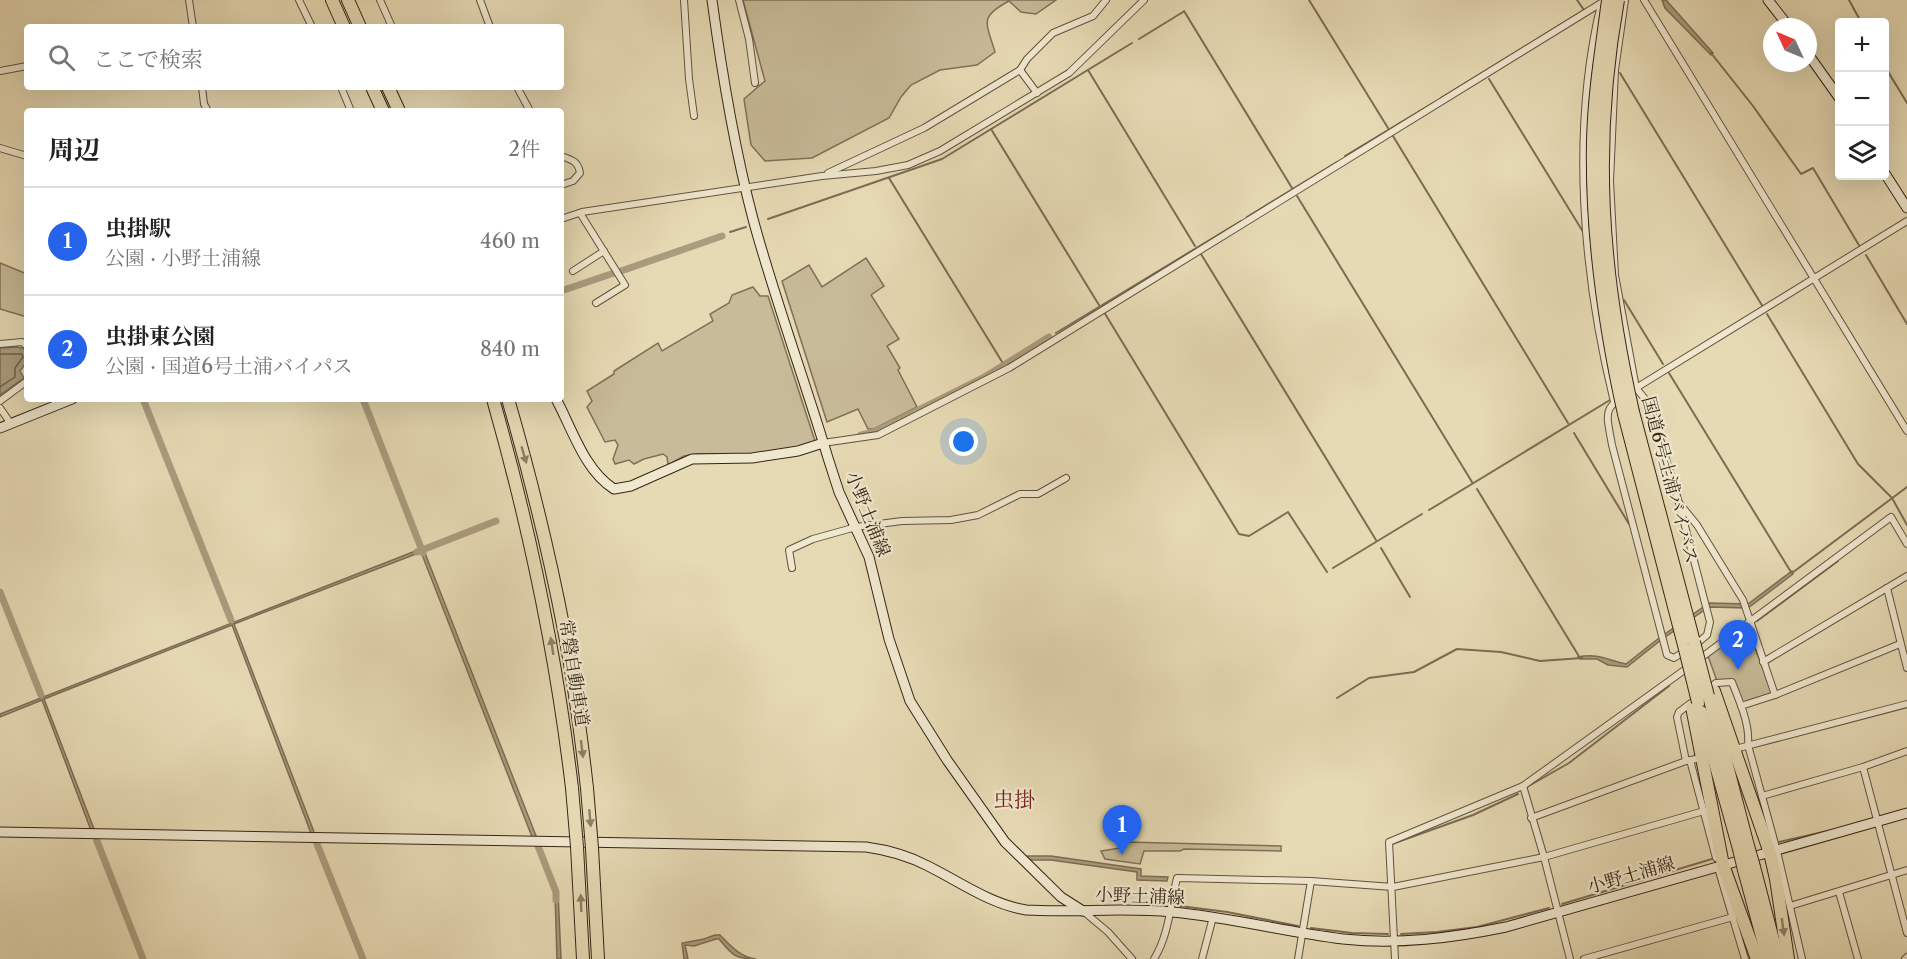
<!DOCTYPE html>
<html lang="ja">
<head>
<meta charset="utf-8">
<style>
  body { margin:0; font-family:"Libre Caslon Text","Noto Serif JP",serif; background:#f6f6f6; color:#222 }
  .controls { position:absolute; right:18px; top:18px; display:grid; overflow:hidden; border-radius:6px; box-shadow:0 6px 24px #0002 }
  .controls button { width:54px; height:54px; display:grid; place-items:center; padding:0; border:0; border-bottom:2px solid #e0e0e0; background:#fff; color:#222; font:30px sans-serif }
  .compass { position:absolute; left:1763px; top:18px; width:54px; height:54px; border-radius:50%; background:#fff; box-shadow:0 6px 24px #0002; rotate:314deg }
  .you { position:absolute; left:964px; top:442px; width:21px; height:21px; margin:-15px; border:4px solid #fff; border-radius:50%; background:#1a73e8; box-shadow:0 0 0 9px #1a73e833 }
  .badge { display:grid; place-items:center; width:39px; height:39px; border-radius:50%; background:#2563eb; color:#fff; font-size:20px; font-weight:700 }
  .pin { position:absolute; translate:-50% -50px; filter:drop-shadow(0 2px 3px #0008) }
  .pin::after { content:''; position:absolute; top:32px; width:21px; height:18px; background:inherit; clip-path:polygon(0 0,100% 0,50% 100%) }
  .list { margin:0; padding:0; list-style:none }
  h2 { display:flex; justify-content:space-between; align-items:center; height:78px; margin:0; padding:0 24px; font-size:26px }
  h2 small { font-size:20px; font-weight:400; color:#767676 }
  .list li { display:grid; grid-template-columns:39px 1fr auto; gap:18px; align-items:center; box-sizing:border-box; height:108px; padding:0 24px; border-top:2px solid #e0e0e0 }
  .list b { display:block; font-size:22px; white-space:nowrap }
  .list p { margin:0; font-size:20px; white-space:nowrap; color:#767676 }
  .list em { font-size:20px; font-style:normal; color:#767676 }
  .icon { flex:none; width:33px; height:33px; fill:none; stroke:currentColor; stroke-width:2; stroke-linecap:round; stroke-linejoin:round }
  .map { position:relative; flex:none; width:1907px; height:959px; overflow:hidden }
  .search { position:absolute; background:#fff; box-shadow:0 6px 24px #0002; left:24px; top:24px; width:540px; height:66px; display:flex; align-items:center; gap:15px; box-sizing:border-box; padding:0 21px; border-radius:6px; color:#767676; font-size:22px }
  .panel { position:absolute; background:#fff; box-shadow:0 6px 24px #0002; left:24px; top:108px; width:540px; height:294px; border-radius:6px }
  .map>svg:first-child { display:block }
</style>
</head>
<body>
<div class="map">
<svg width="1907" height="959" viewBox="0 0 1907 959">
  <rect width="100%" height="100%" fill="#e6dab4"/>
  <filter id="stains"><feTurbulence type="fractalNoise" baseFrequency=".00333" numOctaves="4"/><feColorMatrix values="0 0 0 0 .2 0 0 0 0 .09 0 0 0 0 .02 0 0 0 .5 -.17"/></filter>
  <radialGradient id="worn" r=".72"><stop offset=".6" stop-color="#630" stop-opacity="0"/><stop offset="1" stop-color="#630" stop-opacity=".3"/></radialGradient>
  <g fill="#c8bb99" stroke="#7f7058" stroke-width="1.5">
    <path d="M743,0H1056L1036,14L1021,12L1009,1C979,17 986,22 995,52L977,65L940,70L911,85L901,97L889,118L812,158L765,161L751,145L744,99L765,81Z"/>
    <path d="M866,258L884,286L871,295L899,339L887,346L900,368L898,370L917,407L874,429H868L858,409L827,422L782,281L809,265L822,287Z"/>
    <path d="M0,263L27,274V317L0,309Z"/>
    <path d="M753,287L760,296H768L815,441L797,449L758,454H696L684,456L668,465L667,457L663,454L644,459L634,464L629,460L615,464L613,459L618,445L615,440L605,442L587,407L592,401L587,391L614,374V371L658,343L662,351L713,321L710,314L729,303L732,295Z"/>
    <path d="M1746,626L1773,694L1742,704L1734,680L1717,681L1708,656Z"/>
    <path d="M1126,842L1281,846V851L1184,849L1180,851H1144L1140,864L1105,859L1101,851L1126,847Z"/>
  </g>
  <g fill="#aa9c7e" stroke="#7c6c54" stroke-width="1.5">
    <path d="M1662,0H1666L1713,53L1711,55L1665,8Z"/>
    <path d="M17,347L26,349V363L20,371L24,378L0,395V348Z"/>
    <path d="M423,548L540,846L536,847L421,552L234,624L319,845L315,844L306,820L232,625L44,699L99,842L95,841L42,700L0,717V714Z"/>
    <path d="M1792,571L1793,574L1748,608L1709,607L1661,640L1627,667L1608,665L1597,659H1580L1578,657C1599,653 1607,660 1626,664L1659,638L1709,603L1748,604Z"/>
    <path d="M1025,856H1051L1141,869V876L1168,877L1167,881L1137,880V872L1051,860H1024Z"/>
    <path d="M558,892L561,959H557L555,894Z"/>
    <path d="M715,935H720C731,946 740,957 756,959C735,959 732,955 719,939H716L694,946L685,945L688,959H684L682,943L704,939Z"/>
  </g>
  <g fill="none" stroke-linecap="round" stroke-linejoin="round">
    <path stroke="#70604a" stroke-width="1.5" d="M0,354H22L23,357L15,368V377L0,387"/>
    <g stroke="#7c6c54" stroke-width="2">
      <path d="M1309,0L1388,128"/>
      <path d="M1577,0L1584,10"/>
      <path d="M1849,0L1861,22"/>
      <path d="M1184,11L1292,188"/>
      <path d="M1139,39L1183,12"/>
      <path d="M1537,39L1584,10"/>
      <path d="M1711,53L1753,106L1801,174L1813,168L1860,247"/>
      <path d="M1884,65L1907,103"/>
      <path d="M1088,70L1195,246"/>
      <path d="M1620,73L1763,307"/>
      <path d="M1489,79L1585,235"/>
      <path d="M1441,98L1529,44"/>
      <path d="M991,129L1099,305"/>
      <path d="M1393,136L1568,423"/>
      <path d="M1345,156L1433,103"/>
      <path d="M889,178L1004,365"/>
      <path d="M1297,196L1472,482"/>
      <path d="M1247,217L1337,162"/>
      <path d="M768,219L942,159L1132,43"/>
      <path d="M730,232L746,227"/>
      <path d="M1201,254L1376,540"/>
      <path d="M1866,255L1907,324"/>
      <path d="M1624,300L1663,364"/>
      <path d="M1104,312L1239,534L1249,536L1288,512L1327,572"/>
      <path d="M1767,314L1858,464L1892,498L1907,525"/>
      <path d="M1056,333L1241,221"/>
      <path d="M1669,373L1791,572"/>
      <path d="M1574,433L1629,524"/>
      <path d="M1477,489L1580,658"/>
      <path d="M1429,510L1610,400"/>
      <path d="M1381,548L1410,597"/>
      <path d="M1333,568L1422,514"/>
      <path d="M1792,573L1907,487"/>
      <path d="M1757,621L1838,561"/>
      <path d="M1337,698L1369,678L1414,672L1457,649L1501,652L1540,661L1582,658"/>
      <path d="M1527,787L1569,763L1669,686"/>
      <path d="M1779,842L1832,830"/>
      <path d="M1392,844L1473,815L1518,794"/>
      <path d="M1562,904L1712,859"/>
      <path d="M1180,906L1227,912L1298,926"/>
      <path d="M1311,928L1352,933L1388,934"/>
      <path d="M1401,934L1437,932L1477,927L1549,908"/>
    </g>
    <g stroke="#aa9c7e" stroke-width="7">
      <path d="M621,271L722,236"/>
      <path d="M561,291L614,273"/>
      <path d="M143,399L231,620"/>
      <path d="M363,399L423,553"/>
      <path d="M861,435L875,432L983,378L1049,337"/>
      <path d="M417,552L496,521"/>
      <path d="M0,592L41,695"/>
      <path d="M97,841L143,959"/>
      <path d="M317,844L363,959"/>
      <path d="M538,846L556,892V900"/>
    </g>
    <g stroke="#62523e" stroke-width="8">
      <g id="street">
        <path d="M189,0L193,27"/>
        <path d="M299,0L312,27"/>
        <path d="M380,0L392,27"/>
        <path d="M480,0L490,27"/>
        <path d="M684,0L689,79L694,116"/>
        <path d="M739,0L749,39L755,83"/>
        <path d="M1625,0L1615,70L1610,181L1615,275L1636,388L1650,405L1679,503L1710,622L1707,635L1694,646"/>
        <path d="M1644,0L1907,431"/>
        <path d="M1601,4C1570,132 1583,276 1614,402"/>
        <path d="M1020,70L1037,93"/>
        <path d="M0,71L27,66"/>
        <path d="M202,87L204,104L208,111"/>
        <path d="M341,87L351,111"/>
        <path d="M517,87L530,111"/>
        <path d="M0,148L27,156"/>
        <path d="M561,156C572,160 578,161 580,173L573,181L561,185"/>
        <path d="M828,173L924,128L1020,70L1027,59L1053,33L1093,16L1106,0"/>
        <path d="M580,213L625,285L596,303"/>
        <path d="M561,219L582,212L822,176L876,171L908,165L940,151L1069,73L1144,0"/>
        <path d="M573,271L604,251"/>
        <path d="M0,344L22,342L27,346"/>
        <path d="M0,401L27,381"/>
        <path d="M0,408L11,424"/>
        <path d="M823,443L878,435L1009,368L1606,0"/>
        <path d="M1680,504L1697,525L1743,600L1775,695"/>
        <path d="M792,568L789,550L813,539L856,527L902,521L951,520L978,515L1020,494H1038L1066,478"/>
        <path d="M1887,588L1907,668"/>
        <path d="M1685,651L1674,658L1667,655L1612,445C1605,407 1603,409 1636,388L1907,221"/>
        <path d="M1698,660L1891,517L1907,544"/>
        <path d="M1763,662L1907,576"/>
        <path d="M1708,689L1716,683L1732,682C1739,701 1750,723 1748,745L1777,851L1802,959"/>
        <path d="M1741,706L1775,695L1900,644"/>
        <path d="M1739,748L1907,704"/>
        <path d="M1690,760L1716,858"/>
        <path d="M1686,761L1677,717L1679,712L1691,703"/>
        <path d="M1863,767L1907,933"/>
        <path d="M1523,786L1544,857L1570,959"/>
        <path d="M1762,796L1863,767L1907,751"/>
        <path d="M1531,818L1686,761L1701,758"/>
        <path d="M1718,868L1745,959"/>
        <path d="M1839,892L1858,959"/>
        <path d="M1790,906L1907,870"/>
        <path d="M1083,911L1108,932L1132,959"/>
        <path d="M1154,959C1169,935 1170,906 1177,878L1311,881L1393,887L1544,857L1704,811"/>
        <path d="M1202,959L1213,917"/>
        <path d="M1298,959L1311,881"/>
        <path d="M1395,959L1389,842L1523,786L1690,666"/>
        <path d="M1584,959L1733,917"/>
        <path d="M1905,959L1907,957"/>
      </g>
    </g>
    <g stroke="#362416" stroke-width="11">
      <g id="secondary">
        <path d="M712,0C722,74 734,147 753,219C775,300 804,378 828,458L839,492L869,557L889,639L910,701L947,760L1005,842L1061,897L1083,911"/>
        <path d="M1768,0L1789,27"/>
        <path d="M1808,54L1840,99"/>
        <path d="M1884,172L1907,208"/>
        <path d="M556,399C572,428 584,470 614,489L631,486L692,459L752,458L798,451L823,443"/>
        <path d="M0,428L72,399"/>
        <path d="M0,832C289,838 578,842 866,847C888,850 909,856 928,866C960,882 990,904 1026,910C1074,913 1123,907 1172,912C1229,917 1285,932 1343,939C1398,945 1452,938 1506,927L1907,813"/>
      </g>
    </g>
    <g stroke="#362416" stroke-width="14">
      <g id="highway">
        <path d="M332,0L344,27"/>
        <path d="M348,0L360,27"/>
        <path d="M372,87L383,111"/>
        <path d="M388,87L399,111"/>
        <path d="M493,399C530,529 556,653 572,788"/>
        <path d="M508,399C530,475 549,552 564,630C574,682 581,735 587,788"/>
        <path d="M1633,412L1694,642"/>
        <path d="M1624,414L1685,649"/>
        <path d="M1714,691L1770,853L1776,879L1788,959"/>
        <path d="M1710,700L1748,846"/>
        <path d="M1692,707L1723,865L1757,959"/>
        <path d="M1701,712L1739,849"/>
        <path d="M577,847L583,959"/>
        <path d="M592,848L598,959"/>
        <path d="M1754,867L1778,959"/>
        <path d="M1744,870L1768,959"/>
      </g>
    </g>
    <use href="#street" stroke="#efe7ce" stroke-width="6"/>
    <use href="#secondary" stroke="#efe7ce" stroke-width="9"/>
    <use href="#highway" stroke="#e6dab4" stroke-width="12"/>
    <g stroke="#362416" stroke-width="14" stroke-linecap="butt">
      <g id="highway-bridge">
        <path d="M1608,0C1602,47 1594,94 1593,141C1591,234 1604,324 1624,414"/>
        <path d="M1618,0C1592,144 1601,270 1633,412"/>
        <path d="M1694,642L1708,696"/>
        <path d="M1685,649L1698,702"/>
        <path d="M572,788L577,847"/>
        <path d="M587,788L592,848"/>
        <path d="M1748,846L1754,867"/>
        <path d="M1739,849L1744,870"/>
      </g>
    </g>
    <use href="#highway-bridge" stroke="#e6dab4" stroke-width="12"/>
  </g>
  <defs><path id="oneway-solid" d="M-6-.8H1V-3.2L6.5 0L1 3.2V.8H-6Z" transform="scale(1.5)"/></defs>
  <g fill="#8e7f65">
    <use href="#oneway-solid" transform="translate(524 455) rotate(74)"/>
    <use href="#oneway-solid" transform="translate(552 646) rotate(-99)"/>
    <use href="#oneway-solid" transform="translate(582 749) rotate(83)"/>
    <use href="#oneway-solid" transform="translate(590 818) rotate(85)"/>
    <use href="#oneway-solid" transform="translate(581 903) rotate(-92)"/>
    <use href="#oneway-solid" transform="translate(1783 927) rotate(82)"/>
  </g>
  <g text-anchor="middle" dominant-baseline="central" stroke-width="4.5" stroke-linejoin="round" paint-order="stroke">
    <g font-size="18" fill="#362416" stroke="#efe7ce">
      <text transform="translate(1670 480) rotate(75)">国道6号土浦バイパス</text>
      <text transform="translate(868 514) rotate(68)">小野土浦線</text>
      <text transform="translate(574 673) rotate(81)">常磐自動車道</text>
      <text transform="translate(1631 875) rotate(-16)">小野土浦線</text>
      <text transform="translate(1140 896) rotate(2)">小野土浦線</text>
    </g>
    <g font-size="21" fill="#7a1f14" stroke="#efe7ce">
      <text x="1014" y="799">虫掛</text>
    </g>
  </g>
  <rect width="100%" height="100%" filter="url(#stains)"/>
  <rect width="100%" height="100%" fill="url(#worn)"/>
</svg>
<div class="controls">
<button>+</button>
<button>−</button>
<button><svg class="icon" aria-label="layers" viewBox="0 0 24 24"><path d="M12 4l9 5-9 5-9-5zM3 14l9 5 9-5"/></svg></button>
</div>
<svg class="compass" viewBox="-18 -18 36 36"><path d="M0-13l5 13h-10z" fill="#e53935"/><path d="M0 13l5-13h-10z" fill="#767676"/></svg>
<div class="you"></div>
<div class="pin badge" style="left:1122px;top:855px">1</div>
<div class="pin badge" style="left:1738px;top:670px">2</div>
<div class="search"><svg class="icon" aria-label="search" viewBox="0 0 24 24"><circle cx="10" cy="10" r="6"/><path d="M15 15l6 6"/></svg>ここで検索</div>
<section class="panel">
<h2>周辺<small>2件</small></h2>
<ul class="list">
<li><span class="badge">1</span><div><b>虫掛駅</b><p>公園 · 小野土浦線</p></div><em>460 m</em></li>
<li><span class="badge">2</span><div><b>虫掛東公園</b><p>公園 · 国道6号土浦バイパス</p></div><em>840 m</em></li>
</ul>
</section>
</div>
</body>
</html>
